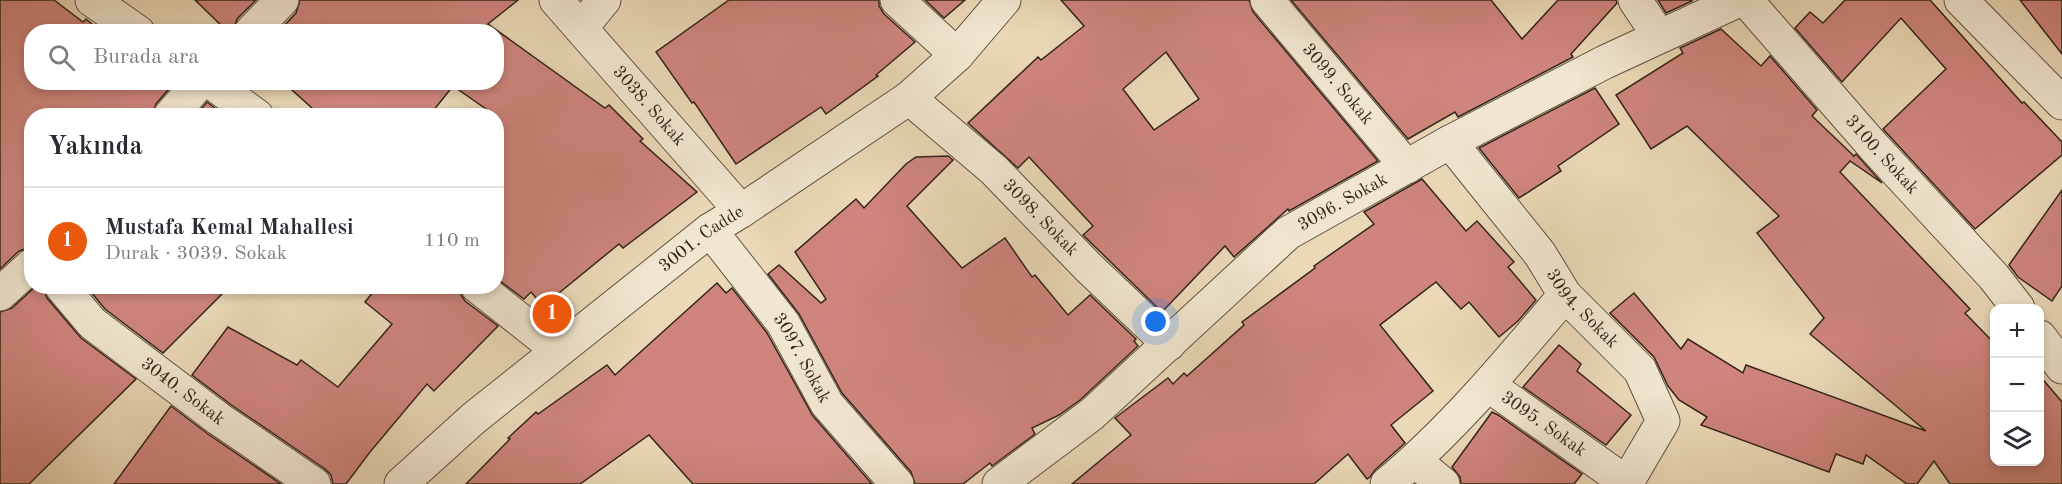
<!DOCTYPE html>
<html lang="tr">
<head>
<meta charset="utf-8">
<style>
  body { margin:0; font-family:"Old Standard TT",serif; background:#f7f7f7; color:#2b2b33 }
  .controls { position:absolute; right:18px; bottom:18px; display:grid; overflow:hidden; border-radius:12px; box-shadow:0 3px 9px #0003 }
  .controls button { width:54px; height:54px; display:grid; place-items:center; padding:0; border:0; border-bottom:2px solid #e1e1e2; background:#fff; color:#2b2b33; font:30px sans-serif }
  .you { position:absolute; left:1156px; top:322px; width:21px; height:21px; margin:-15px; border:4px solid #fff; border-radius:50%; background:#1a73e8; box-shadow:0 0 0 9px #1a73e833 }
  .badge { display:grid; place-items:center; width:39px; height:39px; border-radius:50%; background:#ea580c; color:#fff; font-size:20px; font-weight:700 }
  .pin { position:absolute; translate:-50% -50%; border:3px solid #fff; box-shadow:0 2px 6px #0006 }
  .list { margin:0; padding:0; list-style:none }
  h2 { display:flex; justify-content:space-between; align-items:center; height:78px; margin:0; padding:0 24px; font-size:26px }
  h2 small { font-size:20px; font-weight:400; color:#7c7c81 }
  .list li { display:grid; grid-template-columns:39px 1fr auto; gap:18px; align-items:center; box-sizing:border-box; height:108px; padding:0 24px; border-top:2px solid #e1e1e2 }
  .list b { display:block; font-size:22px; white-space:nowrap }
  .list p { margin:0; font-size:20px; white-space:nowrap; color:#7c7c81 }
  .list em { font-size:20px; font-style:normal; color:#7c7c81 }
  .icon { flex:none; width:33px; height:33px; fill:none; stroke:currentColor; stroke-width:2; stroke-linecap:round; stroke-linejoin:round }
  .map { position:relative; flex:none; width:2062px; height:484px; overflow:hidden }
  .search { position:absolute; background:#fff; box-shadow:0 3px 9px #0003; left:24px; top:24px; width:480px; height:66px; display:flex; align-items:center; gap:15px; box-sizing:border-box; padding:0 21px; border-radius:24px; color:#7c7c81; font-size:22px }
  .panel { position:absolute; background:#fff; box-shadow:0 3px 9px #0003; left:24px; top:108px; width:480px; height:186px; border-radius:24px }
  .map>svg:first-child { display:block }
</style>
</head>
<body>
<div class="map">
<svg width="2062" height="484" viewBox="0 0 2062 484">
  <rect width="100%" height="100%" fill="#ead8b6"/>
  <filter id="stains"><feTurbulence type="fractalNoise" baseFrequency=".00333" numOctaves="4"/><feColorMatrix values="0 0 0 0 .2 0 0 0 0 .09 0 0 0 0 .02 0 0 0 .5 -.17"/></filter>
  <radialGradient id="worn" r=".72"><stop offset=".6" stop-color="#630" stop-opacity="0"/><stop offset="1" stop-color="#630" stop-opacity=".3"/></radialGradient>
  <g fill="#cf857d" stroke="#33241b" stroke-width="1.5" fill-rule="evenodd">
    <path d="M0,0H54L83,22L86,19L101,32H32V82H175L156,104L152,116H32V247L19,251L0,269Z"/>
    <path d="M195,0H256L237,19L233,32H228Z"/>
    <path d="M300,0H518L488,24L605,108L609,105L643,139L640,141L697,192L623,248L619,244L543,306L531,292L524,299L496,278V116L453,86L429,116H321L283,82H496V32H278L296,13Z"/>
    <path d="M729,0H879V6L884,14L915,42L876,75L878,76L826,114L821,107L736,164L694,102L692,103L656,52Z"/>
    <path d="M925,0H965L944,18Z"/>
    <path d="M1061,0H1249L1253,12L1378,161L1289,211L1288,209L1234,257L1225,246L1162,312L1083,235L1093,226L1029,157L1018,168L968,123L1038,57L1041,60L1084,26ZM1166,52L1199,99L1154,130L1123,89Z"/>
    <path d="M1291,0H1491L1522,39L1558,0H1616L1617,3L1571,54L1573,57L1458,117L1455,112L1408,139Z"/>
    <path d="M1658,0H1690L1692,1L1666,13Z"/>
    <path d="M1845,0H1930L2022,103L2024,102L2062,142V155L1975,229L1883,129L1946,69L1901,18L1842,82L1795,28L1810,12L1823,23Z"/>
    <path d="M2020,0H2062V54Z"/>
    <path d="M1721,29L1761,66L1770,56L1817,110L1812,116L1854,156L1853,157L1856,154L1882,183L1850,161L1840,172L1970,309L1965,313L1995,344V462H2040V376L2062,402V484H1950L1934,461L1917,484H1907L1866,455L1863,464L1836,454L1829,472L1701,425L1707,417L1679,400L1668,386L1654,357L1610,313L1634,293L1681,349L1688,339L1743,373L1746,365L1926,431L1810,334L1824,318L1757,233L1779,216L1687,126L1651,149L1616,95L1683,53L1680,48Z"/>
    <path d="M1595,88L1619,124L1558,166L1561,171L1519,198L1479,148Z"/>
    <path d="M207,102L225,116H195Z"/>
    <path d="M948,156L953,160L907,206L962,268L1005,238L1032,277L1035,275L1068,315L1090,295L1136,339L1134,341L1138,346L1080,400L1059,415L1032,428L1035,434L992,466L990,463L963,484H915L911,472L842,393L799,314L768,274L779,265L821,303L826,299L795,252L856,199L864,208L906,164L916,157Z"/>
    <path d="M1422,179L1466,231L1477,221L1514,262L1508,267L1536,300L1518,321L1499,337L1469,302L1461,309L1436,282L1380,325L1433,391L1391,425L1405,443L1375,470L1370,477L1367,479L1348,454L1314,484H1072L1131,435L1115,418L1168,378L1173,384L1184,373L1187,376L1244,325L1242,322L1315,268L1314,266L1374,224L1364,212Z"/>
    <path d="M2062,190V286L2052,301L2018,277L2009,265Z"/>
    <path d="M717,283L726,293L732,288L767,333L813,416L872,484H693L649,435L580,484H466L510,439L508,438L536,412L538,414L607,365L615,375Z"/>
    <path d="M36,286H43L47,298L81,338L136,379L29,484H0V312L12,308Z"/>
    <path d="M86,286H230L163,353L105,309Z"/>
    <path d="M378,286H459L460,293L465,301L498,326L434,391L427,384L370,452L346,484H333L331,475L325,469L230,404L192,375L228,327L297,365L301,360L338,387L392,324L365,302Z"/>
    <path d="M1559,345L1581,364L1577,371L1631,415L1606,445L1523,387Z"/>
    <path d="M171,406L208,434L281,484H114Z"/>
    <path d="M1492,412L1498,415L1582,474L1574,484H1461L1460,477L1452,467Z"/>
  </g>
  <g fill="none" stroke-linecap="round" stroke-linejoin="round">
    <g stroke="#615142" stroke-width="35">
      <g id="minor">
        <path d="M92,0L138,32"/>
        <path id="s1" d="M556,0L741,211"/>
        <path d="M897,0L957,55"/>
        <path id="s2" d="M1267,0L1407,167"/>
        <path d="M1635,0L1659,36"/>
        <path id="s3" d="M1746,0L1874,147L1994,277L2018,308"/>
        <path d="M1961,0L2062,103"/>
        <path d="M581,28L604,0"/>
        <path d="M251,32L282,0"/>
        <path d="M211,82L257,116"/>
        <path id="s4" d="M909,98L994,170L1088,267L1169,344"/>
        <path d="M170,116L200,82"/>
        <path id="s5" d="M1450,142L1540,254L1565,295L1640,370L1663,421L1626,484"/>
        <path id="s6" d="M710,230L783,323L827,404L897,484"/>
        <path id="s7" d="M61,286L92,323L219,419L314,484"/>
        <path d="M477,286L558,350"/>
        <path d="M0,294L32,265"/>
        <path d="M2040,337L2062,367"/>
        <path id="s8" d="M1488,385L1627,483"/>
        <path d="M1415,461L1443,484"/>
        <path id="s9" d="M401,484L474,418L710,230L741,211L909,98L957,55L1004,0"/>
        <path id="s10" d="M999,484L1092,414L1288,233L1450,142L1605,62L1739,0"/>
        <path d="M1387,484C1454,428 1509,361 1565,295"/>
      </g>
    </g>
    <use href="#minor" stroke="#f1e6d0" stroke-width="33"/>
  </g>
  <g text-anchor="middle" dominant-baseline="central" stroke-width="4.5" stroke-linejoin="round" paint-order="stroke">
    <g font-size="18" fill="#33241b" stroke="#f1e6d0">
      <text stroke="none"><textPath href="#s2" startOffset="110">3099. Sokak</textPath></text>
      <text stroke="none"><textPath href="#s1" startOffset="141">3038. Sokak</textPath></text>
      <text stroke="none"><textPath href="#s3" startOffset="206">3100. Sokak</textPath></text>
      <text stroke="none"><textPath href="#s10" startOffset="446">3096. Sokak</textPath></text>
      <text stroke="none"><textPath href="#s4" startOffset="178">3098. Sokak</textPath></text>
      <text stroke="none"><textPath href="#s9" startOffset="388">3001. Cadde</textPath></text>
      <text stroke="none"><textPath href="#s5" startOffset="213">3094. Sokak</textPath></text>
      <text stroke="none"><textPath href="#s6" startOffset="158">3097. Sokak</textPath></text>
      <text stroke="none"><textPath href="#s7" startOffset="162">3040. Sokak</textPath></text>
      <text stroke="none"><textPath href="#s8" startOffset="68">3095. Sokak</textPath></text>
    </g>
  </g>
  <rect width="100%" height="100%" filter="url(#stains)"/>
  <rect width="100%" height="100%" fill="url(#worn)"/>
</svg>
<div class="controls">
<button>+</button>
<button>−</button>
<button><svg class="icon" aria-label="layers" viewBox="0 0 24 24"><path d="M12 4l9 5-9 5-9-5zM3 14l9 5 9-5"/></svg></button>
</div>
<div class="you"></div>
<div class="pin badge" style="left:552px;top:314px">1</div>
<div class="search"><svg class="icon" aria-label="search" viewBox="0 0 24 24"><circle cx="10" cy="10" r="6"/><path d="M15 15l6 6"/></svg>Burada ara</div>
<section class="panel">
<h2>Yakında<small></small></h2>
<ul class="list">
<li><span class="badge">1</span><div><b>Mustafa Kemal Mahallesi</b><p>Durak · 3039. Sokak</p></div><em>110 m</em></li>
</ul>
</section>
</div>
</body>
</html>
